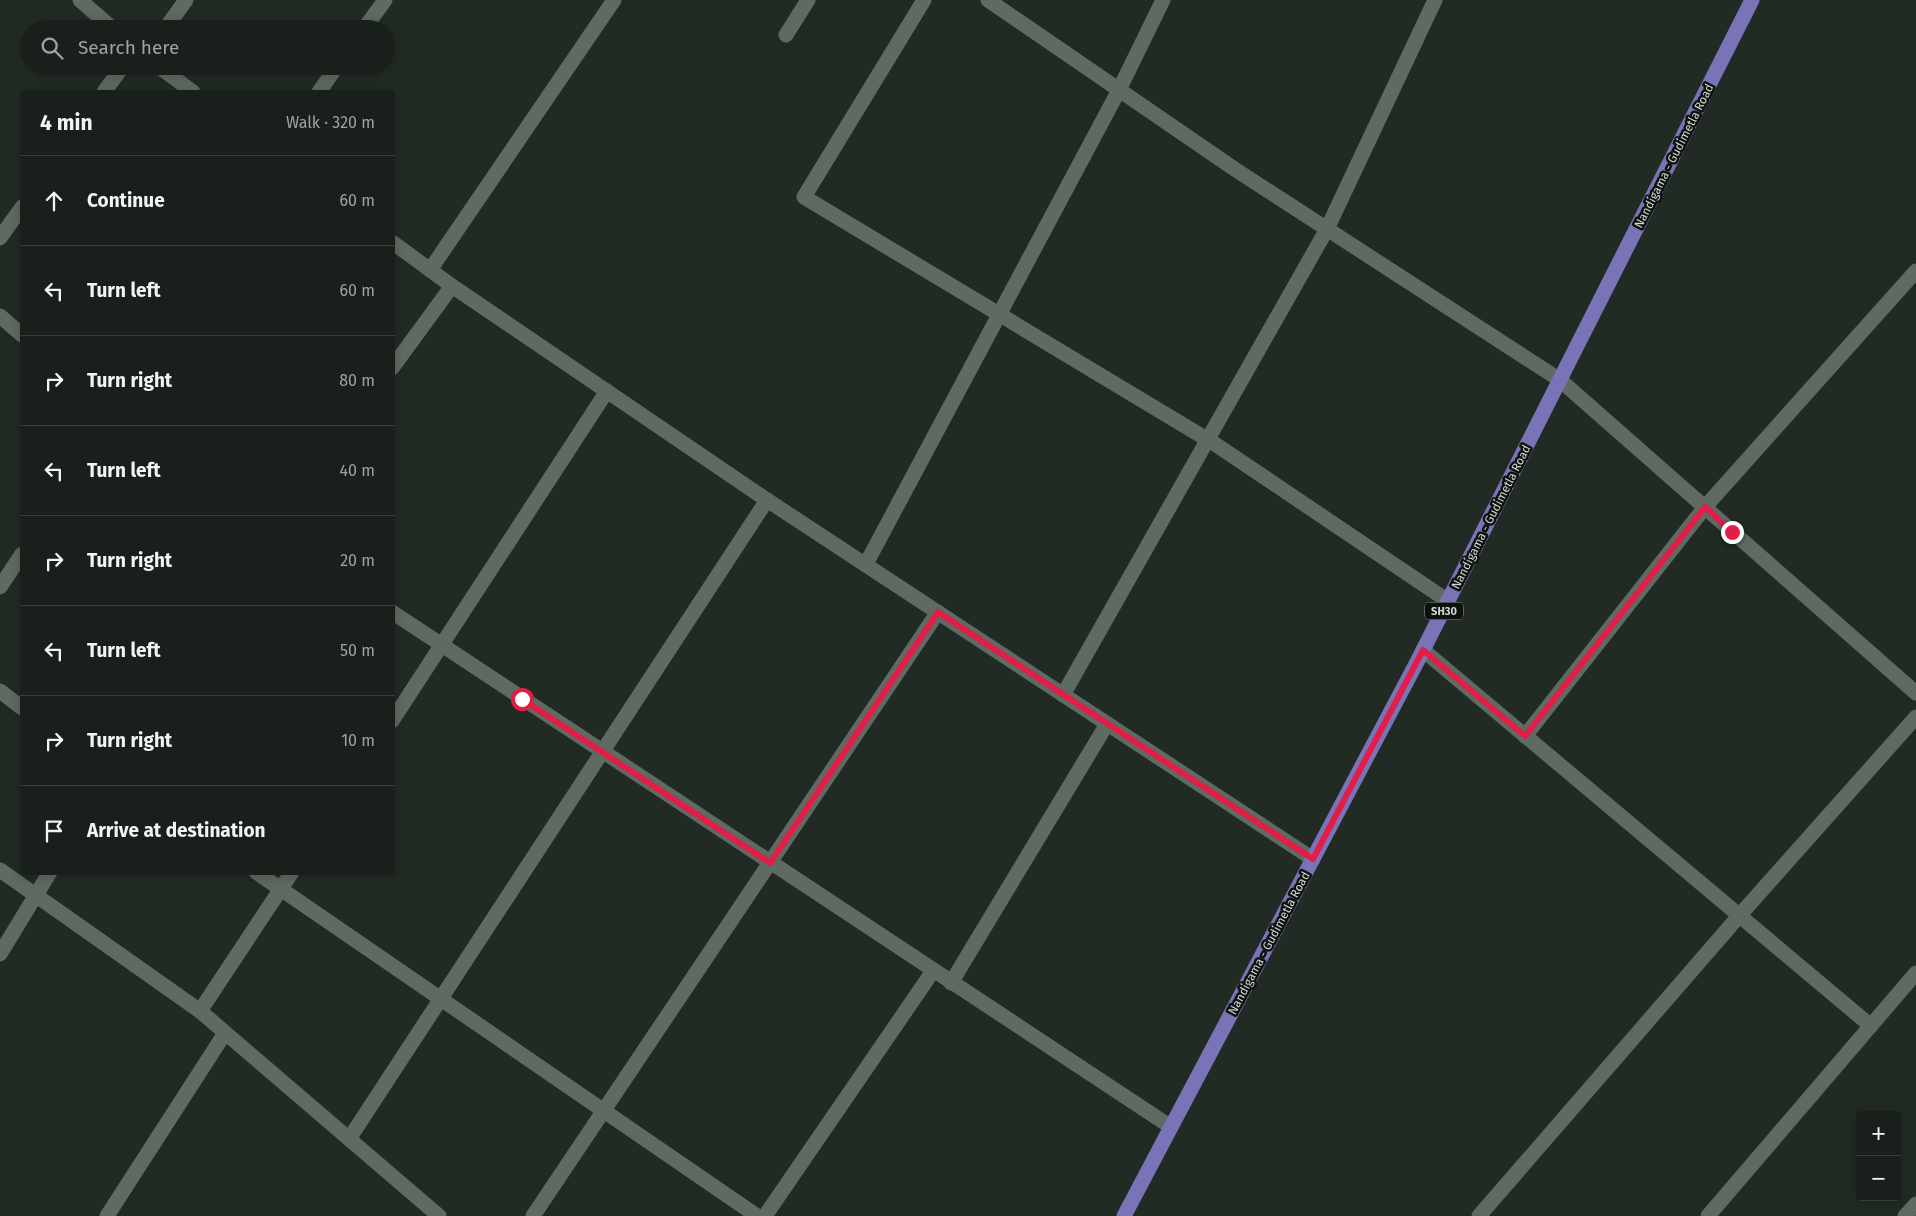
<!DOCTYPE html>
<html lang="en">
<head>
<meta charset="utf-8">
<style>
  body { margin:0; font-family:"Fira Sans",sans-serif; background:#222824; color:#f1f3f6 }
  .controls { position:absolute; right:15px; bottom:15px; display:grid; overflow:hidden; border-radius:5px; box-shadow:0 2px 12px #0003 }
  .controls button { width:45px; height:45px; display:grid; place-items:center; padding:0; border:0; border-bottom:1px solid #373e3a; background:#19201b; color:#f1f3f6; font:25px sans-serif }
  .stop { position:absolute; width:15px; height:15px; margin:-11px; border:4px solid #e11d48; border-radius:50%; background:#fff }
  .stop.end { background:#e11d48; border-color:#fff; box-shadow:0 1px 5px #0008 }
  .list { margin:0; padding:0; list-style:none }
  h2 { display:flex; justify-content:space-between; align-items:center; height:65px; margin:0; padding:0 20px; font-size:21px }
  h2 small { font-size:16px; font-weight:400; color:#9fa3a3 }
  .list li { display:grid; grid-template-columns:32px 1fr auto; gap:15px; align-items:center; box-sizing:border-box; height:90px; padding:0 20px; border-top:1px solid #373e3a }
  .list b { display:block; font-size:19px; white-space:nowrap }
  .list em { font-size:16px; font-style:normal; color:#9fa3a3 }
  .icon { flex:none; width:28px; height:28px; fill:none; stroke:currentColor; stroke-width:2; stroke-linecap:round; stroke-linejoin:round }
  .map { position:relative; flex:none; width:1916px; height:1216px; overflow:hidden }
  .search { position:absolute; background:#19201b; box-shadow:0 2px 12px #0003; left:20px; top:20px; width:375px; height:55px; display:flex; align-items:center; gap:12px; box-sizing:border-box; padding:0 18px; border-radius:28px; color:#9fa3a3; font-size:19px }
  .panel { position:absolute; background:#19201b; box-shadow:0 2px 12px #0003; left:20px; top:90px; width:375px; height:785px; border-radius:5px }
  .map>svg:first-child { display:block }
</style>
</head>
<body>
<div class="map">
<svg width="1916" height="1216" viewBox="0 0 1916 1216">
  <rect width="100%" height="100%" fill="#212b24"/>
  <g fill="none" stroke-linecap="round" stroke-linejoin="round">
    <g stroke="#5e6a62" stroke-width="15">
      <path d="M80,0L113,29"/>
      <path d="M924,0L804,197L1215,444L1448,601"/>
      <path d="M988,0L1236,170L1560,380L1916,693"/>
      <path d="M165,29L186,0"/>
      <path d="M364,29L385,0"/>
      <path d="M786,35L808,0"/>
      <path d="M158,66L193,92"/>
      <path d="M104,92L123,66"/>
      <path d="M319,92L337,66"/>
      <path d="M0,238L22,207"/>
      <path d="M392,242L452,286L767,500L1313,859"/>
      <path d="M430,270L614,0"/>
      <path d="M0,316L22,335"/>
      <path d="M392,368L452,286"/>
      <path d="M866,564L1119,90L1163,0"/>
      <path d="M0,587L22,554"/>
      <path d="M392,612L1171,1127"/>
      <path d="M1423,650L1871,1026"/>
      <path d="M0,691L22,708"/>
      <path d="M1063,695L1327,229L1435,0"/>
      <path d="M392,721L607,391"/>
      <path d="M1525,736L1705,507L1916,271"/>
      <path d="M0,870L200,1011L439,1216"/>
      <path d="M256,872L757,1216"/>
      <path d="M0,954L50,872"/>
      <path d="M951,983L1107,724"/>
      <path d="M200,1011L292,872"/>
      <path d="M349,1139L767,500"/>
      <path d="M107,1216L225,1033"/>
      <path d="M533,1216L938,612"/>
      <path d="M765,1216L933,971"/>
      <path d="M1479,1216L1739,916L1916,717"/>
      <path d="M1708,1216L1916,973"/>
      <path d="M1905,1216L1916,1204"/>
    </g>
    <path stroke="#7974b7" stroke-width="15" d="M1124,1216L1417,662L1752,0"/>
  </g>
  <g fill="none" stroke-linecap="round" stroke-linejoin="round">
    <path stroke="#e11d48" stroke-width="6" d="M522,699L770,863L938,612L1313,859L1423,650L1525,736L1705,507L1732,532"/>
  </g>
  <g text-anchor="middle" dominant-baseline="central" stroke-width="5" stroke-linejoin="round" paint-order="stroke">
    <rect fill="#0e120f" stroke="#979d99" stroke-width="1" x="1425" y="602.5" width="38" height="17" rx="4"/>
    <g font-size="11" font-weight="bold" fill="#d2d9d4">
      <text x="1444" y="611">SH30</text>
    </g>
    <g font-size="12" fill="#d2d9d4" stroke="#0e120f">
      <text transform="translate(1674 156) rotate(-63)">Nandigama - Gudimetla Road</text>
      <text transform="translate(1491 517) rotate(-63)">Nandigama - Gudimetla Road</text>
      <text transform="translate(1269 943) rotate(-62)">Nandigama - Gudimetla Road</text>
    </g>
  </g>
</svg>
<div class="controls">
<button>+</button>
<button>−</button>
</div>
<div class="stop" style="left:522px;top:699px"></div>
<div class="stop end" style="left:1732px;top:532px"></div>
<div class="search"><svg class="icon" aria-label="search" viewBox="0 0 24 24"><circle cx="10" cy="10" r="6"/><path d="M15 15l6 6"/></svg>Search here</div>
<section class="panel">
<h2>4 min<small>Walk · 320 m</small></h2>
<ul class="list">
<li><svg class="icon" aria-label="ahead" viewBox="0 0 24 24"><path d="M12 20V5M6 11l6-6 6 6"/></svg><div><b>Continue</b></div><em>60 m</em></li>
<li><svg class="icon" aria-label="left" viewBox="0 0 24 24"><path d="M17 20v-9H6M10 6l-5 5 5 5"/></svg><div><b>Turn left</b></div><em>60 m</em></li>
<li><svg class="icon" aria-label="right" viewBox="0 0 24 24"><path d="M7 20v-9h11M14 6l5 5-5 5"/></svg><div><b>Turn right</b></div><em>80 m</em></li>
<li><svg class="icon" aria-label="left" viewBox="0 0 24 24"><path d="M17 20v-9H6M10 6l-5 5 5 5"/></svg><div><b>Turn left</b></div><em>40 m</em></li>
<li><svg class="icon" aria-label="right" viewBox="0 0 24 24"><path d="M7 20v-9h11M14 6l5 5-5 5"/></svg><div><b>Turn right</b></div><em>20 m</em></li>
<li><svg class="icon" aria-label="left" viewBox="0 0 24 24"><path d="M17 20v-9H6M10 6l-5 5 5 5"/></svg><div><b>Turn left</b></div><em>50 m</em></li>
<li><svg class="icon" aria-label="right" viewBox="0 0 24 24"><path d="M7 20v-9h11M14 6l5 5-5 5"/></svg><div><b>Turn right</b></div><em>10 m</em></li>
<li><svg class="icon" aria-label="arrive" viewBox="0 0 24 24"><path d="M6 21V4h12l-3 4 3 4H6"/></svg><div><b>Arrive at destination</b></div></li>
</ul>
</section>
</div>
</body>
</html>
